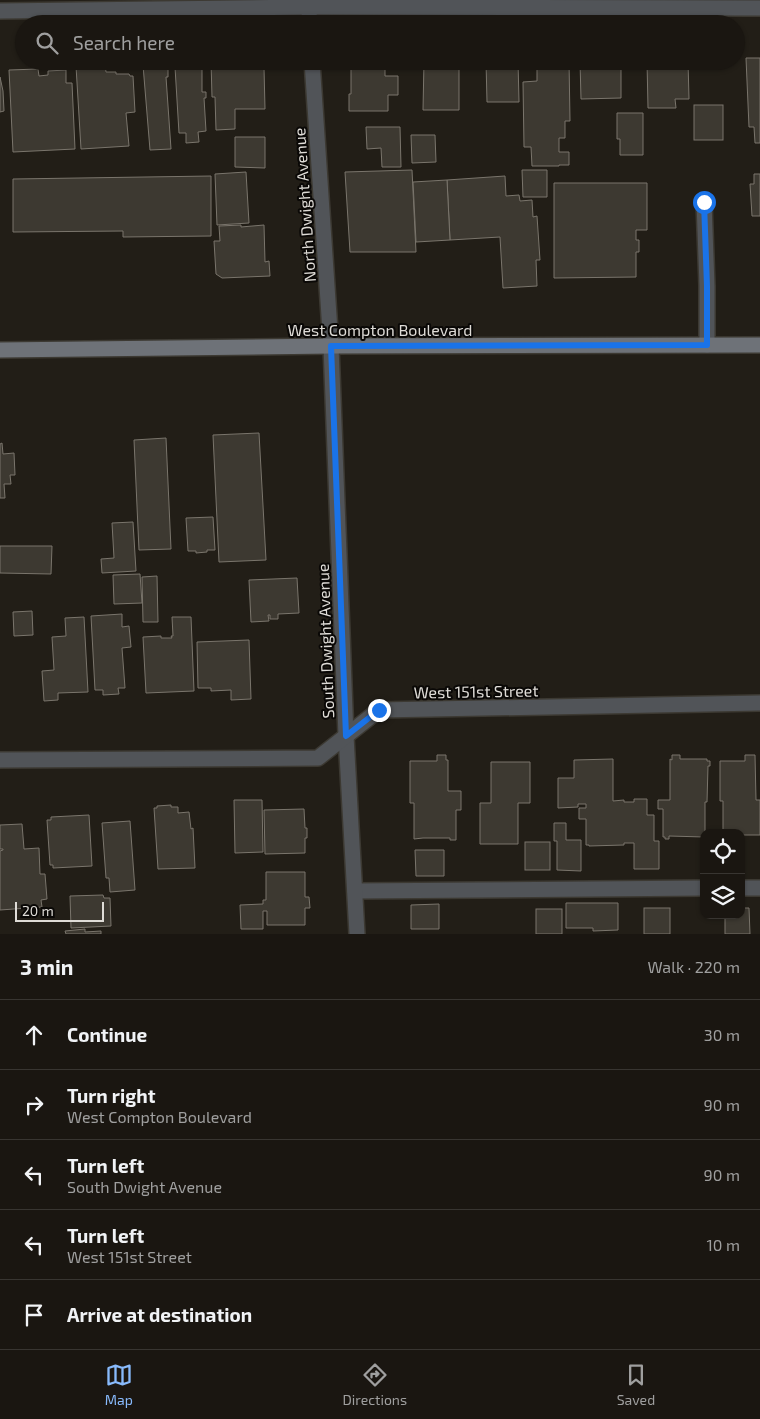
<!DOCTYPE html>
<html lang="en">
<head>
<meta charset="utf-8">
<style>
  body { margin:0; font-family:"Exo 2",sans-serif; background:#27231f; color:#f1f3f6 }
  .controls { position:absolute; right:15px; bottom:15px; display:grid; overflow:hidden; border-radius:10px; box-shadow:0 1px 4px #0004 }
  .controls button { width:45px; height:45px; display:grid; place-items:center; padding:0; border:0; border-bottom:1px solid #383531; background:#1a1611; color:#f1f3f6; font:25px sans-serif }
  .scale { position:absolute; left:15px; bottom:12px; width:89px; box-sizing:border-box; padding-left:5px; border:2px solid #dfdcd7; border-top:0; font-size:14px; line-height:18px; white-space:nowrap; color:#dfdcd7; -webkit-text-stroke:4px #0a0806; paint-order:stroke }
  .stop { position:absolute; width:15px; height:15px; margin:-11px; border:4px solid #1a73e8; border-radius:50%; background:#fff }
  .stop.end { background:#1a73e8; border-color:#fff; box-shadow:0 1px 5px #0008 }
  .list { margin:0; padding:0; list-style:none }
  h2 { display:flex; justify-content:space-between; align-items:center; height:65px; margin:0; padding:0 20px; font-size:21px }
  h2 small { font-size:16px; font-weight:400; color:#9f9f9f }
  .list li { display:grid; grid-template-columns:32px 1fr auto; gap:15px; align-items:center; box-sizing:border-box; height:70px; padding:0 20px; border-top:1px solid #383531 }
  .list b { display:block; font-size:19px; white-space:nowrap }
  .list p { margin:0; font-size:16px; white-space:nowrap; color:#9f9f9f }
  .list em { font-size:16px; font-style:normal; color:#9f9f9f }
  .icon { flex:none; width:28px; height:28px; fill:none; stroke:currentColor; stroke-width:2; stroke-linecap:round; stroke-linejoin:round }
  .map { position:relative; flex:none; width:760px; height:934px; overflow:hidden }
  .search { position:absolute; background:#1a1611; box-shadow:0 1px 4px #0004; left:15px; right:15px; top:15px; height:55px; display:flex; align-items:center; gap:12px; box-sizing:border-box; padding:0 18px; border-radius:28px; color:#9f9f9f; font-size:19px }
  .sheet { height:415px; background:#1a1611 }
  nav { display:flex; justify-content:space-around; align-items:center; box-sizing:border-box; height:70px; border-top:1px solid #383531; background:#1a1611; font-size:14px; color:#9f9f9f }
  nav a { display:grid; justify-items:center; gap:2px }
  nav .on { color:#88bafc }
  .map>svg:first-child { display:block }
</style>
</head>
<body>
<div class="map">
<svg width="760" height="934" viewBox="0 0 760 934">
  <rect width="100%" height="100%" fill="#221e17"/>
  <g fill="#3d3931" stroke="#7a756c">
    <path d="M746,58H760V143H755L754,127H749Z"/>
    <path d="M186,61H202V92H206V98H204L206,131L198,132L199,142L186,143V133H179L175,67H186Z"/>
    <path d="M211,61H241L246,68H264L265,109H235V129L216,130L215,97H212Z"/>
    <path d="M351,61H374V64H385V76H398V95H388V111H349V94H351Z"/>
    <path d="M424,61L459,63V110H423Z"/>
    <path d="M486,61H518L519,102H487Z"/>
    <path d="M537,61H569L570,121H565V138H559V152H569V165H559V166H532L531,147H524L523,82L537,81Z"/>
    <path d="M580,61H621V98L581,99Z"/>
    <path d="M647,61H688L689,99H675L676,108H648Z"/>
    <path d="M105,64L106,72H116V74H129L130,76H133L135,112L126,113L129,146L81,149L76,66Z"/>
    <path d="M168,64V77H166L171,149L150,150L143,65Z"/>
    <path d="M38,69L39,76L48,75V71L66,70V83H72L75,149L13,152L9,70Z"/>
    <path d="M0,77L3,91L4,111L0,112Z"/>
    <rect x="694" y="105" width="29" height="35"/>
    <path d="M617,113H643V155H620V139H617Z"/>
    <path d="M366,127H400L401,167H382L381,148L367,149Z"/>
    <path d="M411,135H435L436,162L412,163Z"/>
    <path d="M235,137H265V168L235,167Z"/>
    <path d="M412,170L416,252H350L345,172Z"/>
    <path d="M522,170H547V197H523Z"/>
    <path d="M246,172L249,223L217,225L215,174Z"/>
    <path d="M754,174H760V216H752L750,184H754Z"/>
    <path d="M211,176V236L123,237V231L13,232V179Z"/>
    <path d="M505,176L506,196L519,195L520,201L532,200L533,217L537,216L540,260H536L537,286L503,288L500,237L450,240L447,180Z"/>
    <path d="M447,180L450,240L416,242L413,182Z"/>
    <path d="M554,183H647V230H636V240H639V252H636V277L554,278Z"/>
    <path d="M241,225V227L264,225L265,262L269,261L270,276L222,278L216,274L214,241H220L219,226Z"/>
    <path d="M259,433L266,560L219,562L213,435Z"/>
    <path d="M166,438L171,549L139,550L134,440Z"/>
    <path d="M2,443L3,454L14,453L15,475H10L11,484H4L5,498H0V444Z"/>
    <path d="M213,517L215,550H207V552L196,553V551H188L186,518Z"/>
    <path d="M133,522L136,571L102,573L101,559L114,558L112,523Z"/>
    <path d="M0,546H52L51,574L0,573Z"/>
    <path d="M140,574L142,603L114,604L113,575Z"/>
    <path d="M157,576L158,622H143L142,577Z"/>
    <path d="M297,578L299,613L278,614V619H270V615H268L269,621L251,622L249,580Z"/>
    <path d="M32,611L33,635L14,636L13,612Z"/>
    <path d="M122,614V627L129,626L131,647L122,648L125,688H118L119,694L103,695V690H95L91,616Z"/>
    <path d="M84,617L88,692L58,693V700L44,701L42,671L54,670L52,637L66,636L65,618Z"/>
    <path d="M172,617H191L194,691L146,693L143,637L161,636V638H172L171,636H173Z"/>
    <path d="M249,640L251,699L231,700V690L211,691V688H198L197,642Z"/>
    <path d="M437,755H446V760H448V791H461V810H456V840H450V838H423L414,839V803H410V761H437Z"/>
    <path d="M672,755H680V759H707V761H710V766H708L707,802H705V833H704V837L669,836V839H665V837H663V809H658V800H670V759L672,760Z"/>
    <path d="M745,755H755L756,800H760V835H741V833H723V801H720V761H745Z"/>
    <path d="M613,759V801L624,800V802H634V799H647V815H654V841H659V869H634V843H624V845L589,846V845H586V819H579V808H586V804H578V807L558,808V778H574V760Z"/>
    <path d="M491,762H530V803H518V844H480V803H491Z"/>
    <path d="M234,800H262L263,852L235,853Z"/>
    <path d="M171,805V807H178V813L189,812L191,829L193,828L195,868L158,869L154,808H157V806Z"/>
    <path d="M304,809L305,828H307V838H305V853L265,854L264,810Z"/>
    <path d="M89,815L92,866L53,868V865H50L47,820H51V817Z"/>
    <path d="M130,821L135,890L110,892L109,878H106L102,823Z"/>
    <path d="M554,823H566V840H581V871L557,870V841H554Z"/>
    <path d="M22,824L24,849L39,848L40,874H45L47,899L41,900L42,907L0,910V851L3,850V849H0V825Z"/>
    <rect x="525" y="842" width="25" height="28"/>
    <path d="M415,850H444V876H416Z"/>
    <path d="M266,872H305V897H309L310,908H305V925H267V911H263V929H241L240,905L263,904V900H266Z"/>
    <path d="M103,895L104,898H110L111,926L71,928L70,896Z"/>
    <path d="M566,903H618V930L593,931V928H566Z"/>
    <path d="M439,904V929H411V905Z"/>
    <rect x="644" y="908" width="26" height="26"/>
    <path d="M741,908H749L750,934H725V915H741Z"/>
    <rect x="536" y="909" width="26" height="25"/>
    <path d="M85,929V932L101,931V934H66L65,931Z"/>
  </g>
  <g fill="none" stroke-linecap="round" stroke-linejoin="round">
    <g stroke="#3c3932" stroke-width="18">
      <g id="lane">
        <path d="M704,202L707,286V345"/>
        <path d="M741,888H760"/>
        <path d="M355,891L704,888"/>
      </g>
    </g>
    <g stroke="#3c3932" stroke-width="18">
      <g id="street">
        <path d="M308,0L310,24"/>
        <path d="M0,11L309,7L760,8"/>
        <path d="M312,61L331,346L346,736L357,934"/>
        <path d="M0,760L318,758L379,710L760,703"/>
      </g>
    </g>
    <g stroke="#3c3932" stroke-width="18">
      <path id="secondary" d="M0,350L331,346L760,345"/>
    </g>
    <use href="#lane" stroke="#515458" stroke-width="15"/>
    <use href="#street" stroke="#515458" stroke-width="15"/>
    <use href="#secondary" stroke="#6e7278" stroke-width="15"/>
  </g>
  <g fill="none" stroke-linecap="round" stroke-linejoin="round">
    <path stroke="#1a73e8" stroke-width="6" d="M379,710L346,736L331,346L707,345V286L704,202"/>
  </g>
  <g text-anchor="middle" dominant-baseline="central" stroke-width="4" stroke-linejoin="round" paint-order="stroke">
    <g font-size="16" fill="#dfdcd7" stroke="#0a0806">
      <text transform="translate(304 205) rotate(-94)">North Dwight Avenue</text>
      <text x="380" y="329">West Compton Boulevard</text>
      <text transform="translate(325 641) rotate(-92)">South Dwight Avenue</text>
      <text transform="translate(476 691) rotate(-1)">West 151st Street</text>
    </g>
  </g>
</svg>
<div class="controls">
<button><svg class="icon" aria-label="locate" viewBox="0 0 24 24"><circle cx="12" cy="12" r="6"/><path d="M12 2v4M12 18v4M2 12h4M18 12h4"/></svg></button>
<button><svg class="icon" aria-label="layers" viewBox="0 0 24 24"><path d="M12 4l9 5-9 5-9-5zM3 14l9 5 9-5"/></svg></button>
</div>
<div class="scale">20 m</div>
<div class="stop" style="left:704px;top:202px"></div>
<div class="stop end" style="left:379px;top:710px"></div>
<div class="search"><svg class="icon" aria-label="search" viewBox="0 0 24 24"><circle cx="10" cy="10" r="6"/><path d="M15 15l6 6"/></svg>Search here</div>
</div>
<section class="sheet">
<h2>3 min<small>Walk · 220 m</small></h2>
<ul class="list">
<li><svg class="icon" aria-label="ahead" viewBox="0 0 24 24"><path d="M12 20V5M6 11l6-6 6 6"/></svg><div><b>Continue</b></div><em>30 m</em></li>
<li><svg class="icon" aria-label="right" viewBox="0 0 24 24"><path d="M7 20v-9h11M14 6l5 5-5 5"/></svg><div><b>Turn right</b><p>West Compton Boulevard</p></div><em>90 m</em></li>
<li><svg class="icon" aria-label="left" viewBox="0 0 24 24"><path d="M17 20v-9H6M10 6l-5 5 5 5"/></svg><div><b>Turn left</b><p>South Dwight Avenue</p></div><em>90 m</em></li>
<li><svg class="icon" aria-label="left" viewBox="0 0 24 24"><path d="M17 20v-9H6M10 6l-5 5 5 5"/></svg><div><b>Turn left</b><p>West 151st Street</p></div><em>10 m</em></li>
<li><svg class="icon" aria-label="arrive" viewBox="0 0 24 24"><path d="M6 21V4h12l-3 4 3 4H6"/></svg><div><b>Arrive at destination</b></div></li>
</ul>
</section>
<nav>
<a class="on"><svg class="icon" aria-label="map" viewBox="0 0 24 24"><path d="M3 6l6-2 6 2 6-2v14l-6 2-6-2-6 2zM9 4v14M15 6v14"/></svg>Map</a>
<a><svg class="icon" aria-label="directions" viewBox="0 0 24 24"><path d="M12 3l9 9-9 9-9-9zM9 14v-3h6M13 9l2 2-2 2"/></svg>Directions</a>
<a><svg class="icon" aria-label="saved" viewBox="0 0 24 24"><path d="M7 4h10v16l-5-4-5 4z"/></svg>Saved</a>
</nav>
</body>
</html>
